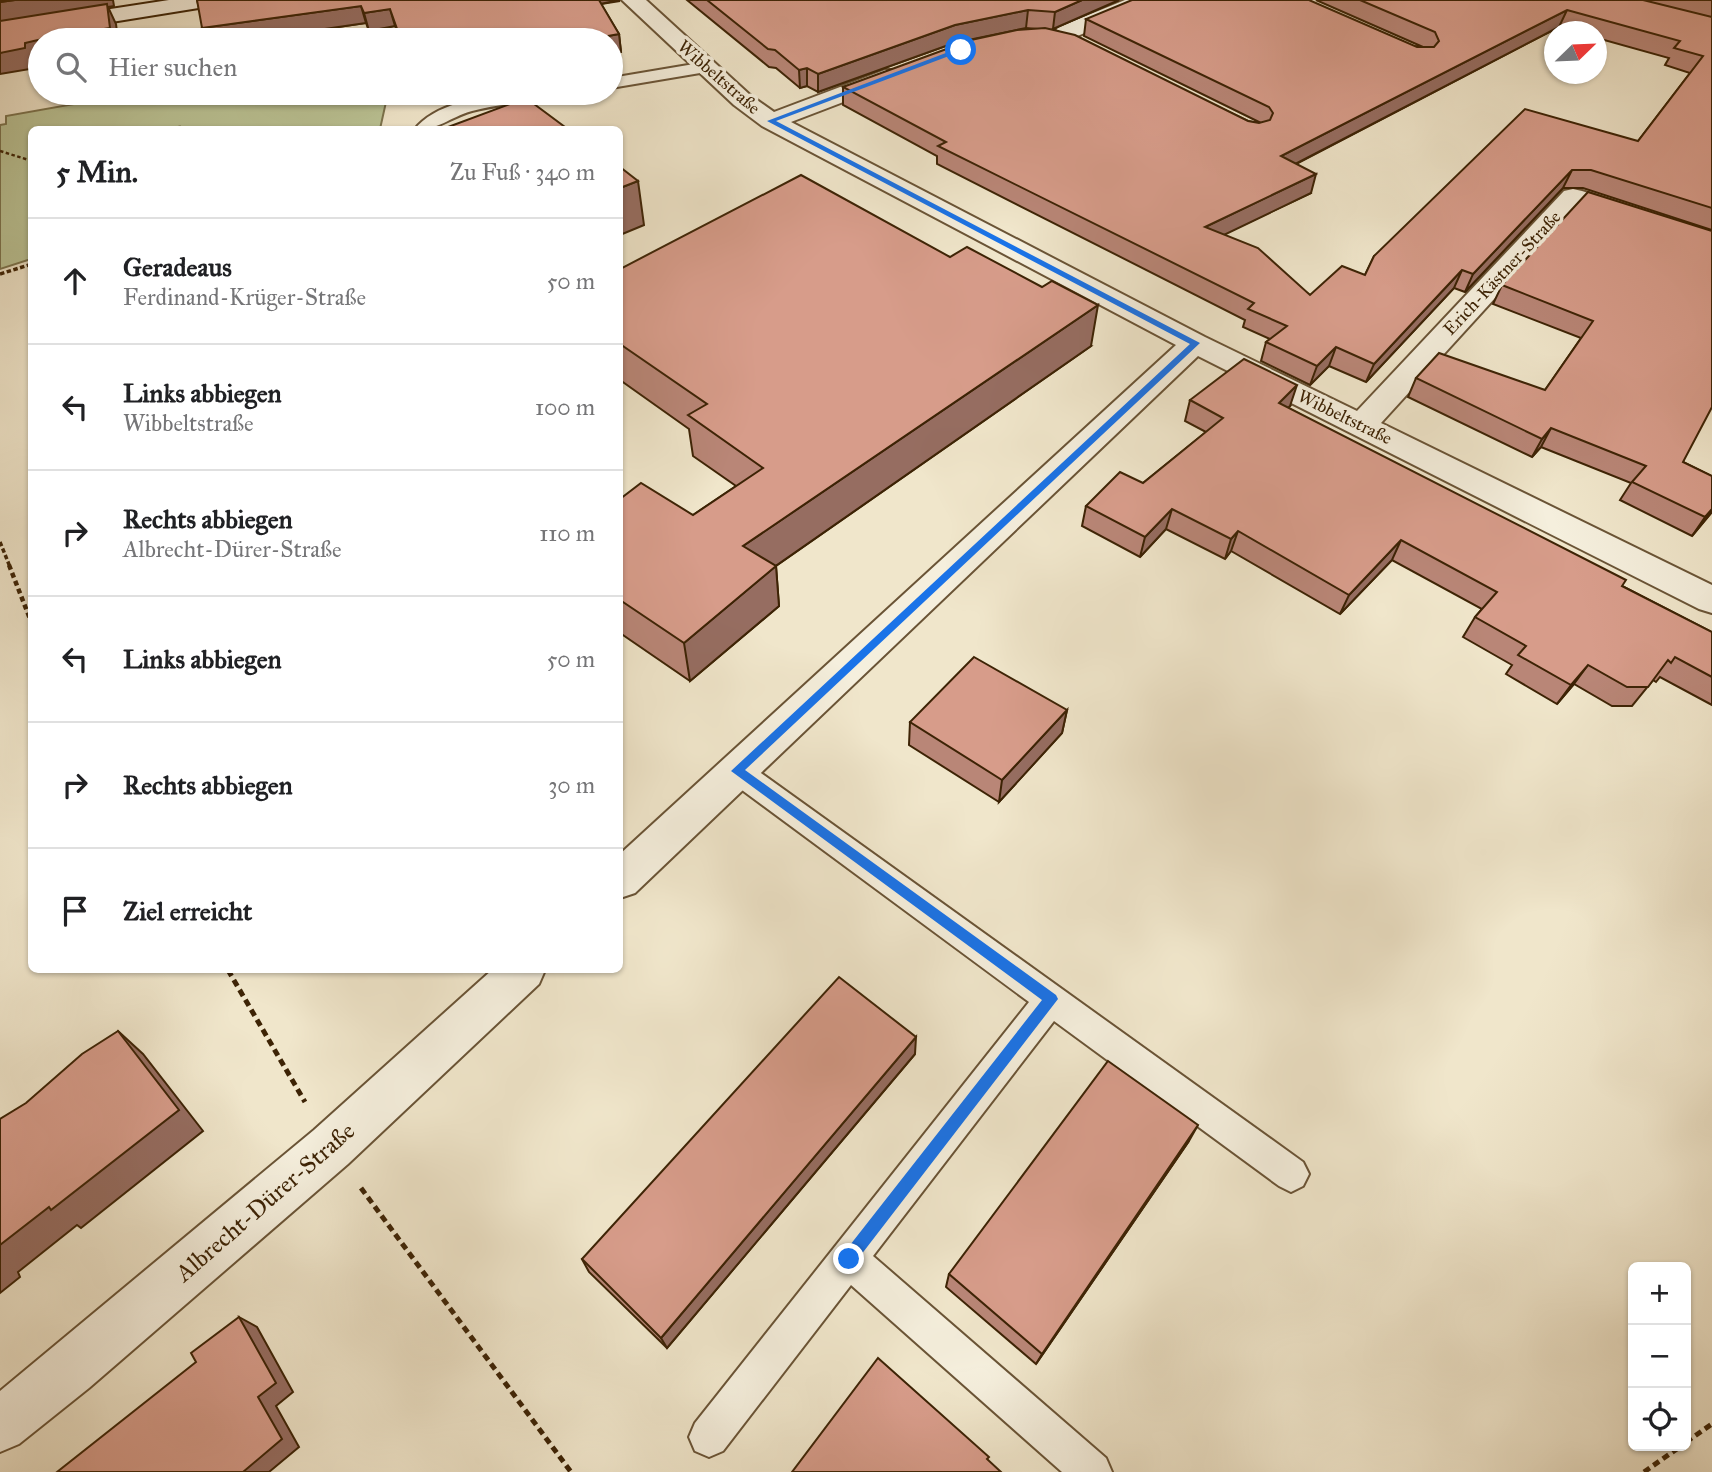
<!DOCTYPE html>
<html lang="de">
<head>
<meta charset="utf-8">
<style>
  body { margin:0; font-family:"IM FELL Great Primer",serif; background:#f2f2f2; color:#202124 }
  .controls { position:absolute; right:21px; bottom:21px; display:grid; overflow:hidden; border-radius:10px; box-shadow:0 2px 5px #0004 }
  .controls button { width:63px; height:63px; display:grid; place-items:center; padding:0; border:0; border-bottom:2px solid #e0e0e0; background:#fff; color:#202124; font:35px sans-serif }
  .compass { position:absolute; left:1544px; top:21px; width:63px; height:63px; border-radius:50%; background:#fff; box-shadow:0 2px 5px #0004; rotate:67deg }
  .stop { position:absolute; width:21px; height:21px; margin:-16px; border:5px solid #1a73e8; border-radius:50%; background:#fff }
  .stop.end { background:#1a73e8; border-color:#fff; box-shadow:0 2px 7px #0008 }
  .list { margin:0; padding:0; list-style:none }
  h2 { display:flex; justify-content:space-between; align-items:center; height:91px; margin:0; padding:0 28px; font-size:30px }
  h2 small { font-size:23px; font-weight:400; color:#757577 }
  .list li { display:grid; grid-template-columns:46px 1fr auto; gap:21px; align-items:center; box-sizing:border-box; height:126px; padding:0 28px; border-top:2px solid #e0e0e0 }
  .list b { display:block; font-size:26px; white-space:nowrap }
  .list p { margin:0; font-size:23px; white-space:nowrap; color:#757577 }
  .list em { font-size:23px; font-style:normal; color:#757577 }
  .icon { flex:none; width:38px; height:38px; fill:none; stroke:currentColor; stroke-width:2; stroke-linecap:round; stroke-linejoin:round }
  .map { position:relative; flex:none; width:1712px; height:1472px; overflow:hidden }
  .search { position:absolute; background:#fff; box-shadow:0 2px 5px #0004; left:28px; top:28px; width:595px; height:77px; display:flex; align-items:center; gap:18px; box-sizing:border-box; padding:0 24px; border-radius:38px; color:#757577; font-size:26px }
  .panel { position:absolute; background:#fff; box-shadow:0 2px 5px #0004; left:28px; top:126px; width:595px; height:847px; border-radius:10px }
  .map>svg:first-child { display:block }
</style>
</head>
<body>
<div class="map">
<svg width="1712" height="1472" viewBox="0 0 1712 1472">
  <rect width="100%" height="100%" fill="#f0e6cb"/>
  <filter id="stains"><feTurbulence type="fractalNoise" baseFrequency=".00286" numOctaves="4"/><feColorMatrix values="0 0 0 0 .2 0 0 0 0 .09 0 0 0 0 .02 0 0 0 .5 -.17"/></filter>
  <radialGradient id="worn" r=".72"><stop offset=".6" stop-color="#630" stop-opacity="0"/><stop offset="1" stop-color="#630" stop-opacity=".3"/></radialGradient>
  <path fill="#bbc496" stroke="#7c744e" stroke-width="2" d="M136,93H388L380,129L32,130L31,259L0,269V125L6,124V116Z"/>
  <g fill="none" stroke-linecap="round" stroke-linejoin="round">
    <g stroke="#6a5436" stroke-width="4">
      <g id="lane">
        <path d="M706,62L712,63L714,67L712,71L611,88V78Z"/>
        <path d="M518,93H564L555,98C527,102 499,104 472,111C448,118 439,130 414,130C437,101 484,97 518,93Z"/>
        <path d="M737,759L747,763L1303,1162L1309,1174L1303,1186L1291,1192L1279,1186L1054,1021L873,1256L1106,1458L1112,1472H1062L851,1285L723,1451L709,1457L695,1451L689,1437L695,1423L1029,1002L727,779L723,771L727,763Z"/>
      </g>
    </g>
    <g stroke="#6a5436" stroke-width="4">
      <g id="street">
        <path d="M622,0H646L750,95L774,112L885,70H901L905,75L901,80L791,122L1205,337L1357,411L1564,191L1573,189L1582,191L1712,233V250L1578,207L1381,423L1712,585V613L1699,609L1198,356L635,893L620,898V854L1176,345L762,126L734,105Z"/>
        <path d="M1125,0H1155L1152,5L1075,37C1066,43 1060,47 1049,44L1046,39L1059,27Z"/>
        <path d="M492,970H545L539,984L348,1164L89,1388L19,1444L0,1452V1391L314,1130Z"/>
      </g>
    </g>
    <g stroke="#3d2305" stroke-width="4">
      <path id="secondary" d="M169,0H222L219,5L211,6L0,40V26Z"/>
    </g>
    <g stroke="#3d2305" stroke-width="2.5" stroke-dasharray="3.5 2.5" stroke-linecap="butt">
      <path d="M154,130L180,127L187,130"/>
      <path d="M0,151L32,161"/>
    </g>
    <g stroke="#3d2305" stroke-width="3.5" stroke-dasharray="4.5 2.5" stroke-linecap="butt">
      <path d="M0,274L32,264"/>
      <path d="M0,542L10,567"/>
    </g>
    <path stroke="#3d2305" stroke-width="4.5" stroke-dasharray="5 3.5" stroke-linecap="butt" d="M9,565L32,624"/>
    <g stroke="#3d2305" stroke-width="5" stroke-dasharray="7 4.5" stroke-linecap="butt">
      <path d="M228,970L305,1102"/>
      <path d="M361,1188L571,1472"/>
      <path d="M1686,1442L1712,1424"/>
      <path d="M1644,1472L1681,1446"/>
    </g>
    <use href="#lane" fill="#f5efdd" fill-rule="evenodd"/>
    <use href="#street" fill="#f5efdd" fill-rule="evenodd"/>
    <use href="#secondary" fill="#f5efdd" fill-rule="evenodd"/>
  </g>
  <g fill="#b98677" stroke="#3d2305" stroke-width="2" fill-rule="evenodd">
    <path d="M197,0L620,1L601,4L619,34L621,52L611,54V40H400L395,26L369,31L366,23L248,40H207Z"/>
    <path d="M687,0H1119L1053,29L1248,121L1259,123H1261L1084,36L1086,19L1423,47L1316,0H1712V230L1583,188H1563L1465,292L1454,288L1366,382L1329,366L1310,385L1261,361L1266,342L1270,339L1243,327L1245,320L937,164V156L843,105V87L1038,29L1026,28L954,43L818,92L807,86L800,88L776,68L769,67ZM1559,27L1573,32H1597V38L1669,58L1665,65L1690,73L1638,141L1374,256L1365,275L1310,295L1224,234L1311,193L1296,164Z"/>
    <path d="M1712,231L1683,462L1712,476V512L1692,536L1620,500L1631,483L1541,447L1532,457L1408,397L1416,378L1545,390L1581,338L1493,304L1502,285Z"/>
    <path d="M620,269L1091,346L776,566L779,606L690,681L620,633V499L693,515L736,486L693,456L689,429L620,380Z"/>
    <path d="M1190,400L1290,406L1288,408L1622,586L1712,632V705L1660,677L1656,682L1653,680L1632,706H1612L1574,684L1557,704L1506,674L1512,665L1463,637L1475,617L1482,609L1392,560L1340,614L1231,551L1225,559L1166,529L1140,557L1082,526L1086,506L1143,483L1206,432L1185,421Z"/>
    <path d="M1067,710L1062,733L999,802L909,745L910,722Z"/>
    <path d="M915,1054L667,1348L589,1272L582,1259Z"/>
    <path d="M1189,1141L1036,1364L946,1287L949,1274Z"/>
  </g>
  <g fill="#966d61" stroke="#3d2305" stroke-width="2">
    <path d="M15,0H113L114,6L108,7L116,24L118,40H40V62L35,63L36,68L0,74V53L25,43L0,23V2Z"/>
    <path d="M594,0H620L595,5Z"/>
    <path d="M1082,0H1119L1053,29L1055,12Z"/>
    <path d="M361,6L366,23L248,40H207L202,28Z"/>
    <path d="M390,9L395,26L369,31L364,13Z"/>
    <path d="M1028,10L1026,28L954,43L818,92V74L955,25Z"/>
    <path d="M1567,10L1559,27L1276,174L1281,156Z"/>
    <path d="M619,34L621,52L611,54V40H586Z"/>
    <path d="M807,68V86L800,88L799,70Z"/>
    <path d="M1572,170L1563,188L1465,292L1473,274Z"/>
    <path d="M1316,174L1311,193L1201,246L1205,227Z"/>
    <path d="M638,181L644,225L620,235V188Z"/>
    <path d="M1462,270L1454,288L1366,382L1374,364Z"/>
    <path d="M1098,305L1091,346L747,586L743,546Z"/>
    <path d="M1336,347L1329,366L1310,385L1317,366Z"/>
    <path d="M1297,385L1290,406L1273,424L1279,403Z"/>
    <path d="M1551,428L1541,447L1532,457L1542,439Z"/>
    <path d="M1172,509L1166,529L1140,557L1145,537Z"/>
    <path d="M1712,509V512L1692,536L1705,517Z"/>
    <path d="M1238,531L1231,551L1225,559L1231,539Z"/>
    <path d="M1401,540L1392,560L1340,614L1349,595Z"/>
    <path d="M776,566L779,606L690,681L684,643Z"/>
    <path d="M1588,665L1574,684L1557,704L1571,685Z"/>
    <path d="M1067,710L1062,733L999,802L1002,780Z"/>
    <path d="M118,1031L143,1054L203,1131L81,1228L77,1225L18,1272L20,1277L0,1293V1245Z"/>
    <path d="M916,1037L915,1054L667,1348L661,1338Z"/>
    <path d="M1198,1125L1189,1141L1036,1364L1042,1354Z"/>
    <path d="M239,1317L257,1327L293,1392L276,1406L299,1447L269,1472H243L258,1397Z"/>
  </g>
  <g fill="#d79c8a" stroke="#3d2305" stroke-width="2" fill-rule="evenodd">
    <path d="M0,0H15L0,2Z"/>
    <path d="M197,0H599L619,34L586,40H401L390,9L364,13L361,6L202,28Z"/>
    <path d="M707,0H1082L1055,12L1028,10L955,25L818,74L807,68L799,70L775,50L768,49Z"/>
    <path d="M1132,0H1309L1417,47H1434L1439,41L1435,32L1360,0H1643L1712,17V208L1591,170H1572L1473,274L1462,270L1374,364L1336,347L1317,366L1266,342L1287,326L1248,309L1254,303L938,146L946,142L843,87L971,40L1017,30L1045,28L1075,35L1248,121L1259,123L1270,120L1273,113L1269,107L1086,19ZM1567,10L1680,41L1674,48L1703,56L1638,141L1525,109L1374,256L1365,275L1342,266L1310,295L1258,248L1205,227L1316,174L1281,156Z"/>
    <path d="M107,4L110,28L38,40L25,43V48L0,53V21Z"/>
    <path d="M526,98L569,130H440Z"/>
    <path d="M620,167L638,181L620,188Z"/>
    <path d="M801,175L950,257L967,247L1042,287L1052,281L1098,305L743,546L776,566L684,643L620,600V499L641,483L693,515L763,468L688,415L707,404L620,344V269Z"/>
    <path d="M1588,192L1712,231V407L1683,462L1712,476V509L1705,517L1632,482L1646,466L1551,428L1542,439L1416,378L1439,353L1545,390L1593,321L1502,285Z"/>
    <path d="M1244,359L1297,385L1279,403L1626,580L1622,586L1712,632V677L1675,657L1671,663L1668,660L1648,687H1627L1588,665L1571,685L1518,655L1526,646L1475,617L1497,592L1401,540L1349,595L1238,531L1231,539L1172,509L1145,537L1086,506L1120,472L1143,483L1223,418L1190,400Z"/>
    <path d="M974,657L1067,710L1002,780L910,722Z"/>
    <path d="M839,977L916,1037L661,1338L582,1259Z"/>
    <path d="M118,1031L179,1110L51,1210L49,1207L0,1245V1119L26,1103L82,1054Z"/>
    <path d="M1108,1061L1198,1125L1042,1354L949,1274Z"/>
    <path d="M239,1317L276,1383L258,1397L282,1439L243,1472H57L196,1362L191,1353Z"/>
    <path d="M878,1358L989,1457L987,1459L1001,1472H792Z"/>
  </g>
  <path fill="#1a73e8" d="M959,48L965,50L776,121L1200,343L745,770L1056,995L1058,999L854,1264L849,1266L843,1264L841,1259L843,1254L1042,1000L731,771L1190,344L767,121Z"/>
  <g text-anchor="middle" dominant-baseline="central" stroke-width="7" stroke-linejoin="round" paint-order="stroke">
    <g font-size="18" fill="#3d2305" stroke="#f5efdd">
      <text transform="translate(719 77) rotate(41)">Wibbeltstraße</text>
      <text transform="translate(1502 273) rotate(-47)">Erich-Kästner-Straße</text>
      <text transform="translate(1345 417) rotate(26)">Wibbeltstraße</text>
    </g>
    <g font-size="24" fill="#3d2305" stroke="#f5efdd">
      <text transform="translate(265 1202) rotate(-41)">Albrecht-Dürer-Straße</text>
    </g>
  </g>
  <rect width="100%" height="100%" filter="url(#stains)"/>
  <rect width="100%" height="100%" fill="url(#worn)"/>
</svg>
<div class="controls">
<button>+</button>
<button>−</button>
<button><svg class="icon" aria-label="locate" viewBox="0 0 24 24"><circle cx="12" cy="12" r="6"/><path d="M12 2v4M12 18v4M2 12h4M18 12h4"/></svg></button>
</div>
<svg class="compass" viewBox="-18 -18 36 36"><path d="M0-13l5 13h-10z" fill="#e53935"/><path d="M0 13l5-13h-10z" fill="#757577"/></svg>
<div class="stop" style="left:961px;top:50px"></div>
<div class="stop end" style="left:849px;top:1259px"></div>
<div class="search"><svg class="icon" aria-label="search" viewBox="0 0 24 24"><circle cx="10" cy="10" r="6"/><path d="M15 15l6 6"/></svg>Hier suchen</div>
<section class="panel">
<h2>5 Min.<small>Zu Fuß · 340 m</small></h2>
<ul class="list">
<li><svg class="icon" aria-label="ahead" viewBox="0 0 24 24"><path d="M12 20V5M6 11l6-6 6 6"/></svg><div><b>Geradeaus</b><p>Ferdinand-Krüger-Straße</p></div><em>50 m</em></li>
<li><svg class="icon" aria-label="left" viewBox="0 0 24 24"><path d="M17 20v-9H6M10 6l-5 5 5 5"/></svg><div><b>Links abbiegen</b><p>Wibbeltstraße</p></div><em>100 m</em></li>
<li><svg class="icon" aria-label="right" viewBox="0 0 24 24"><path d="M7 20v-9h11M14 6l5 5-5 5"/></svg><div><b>Rechts abbiegen</b><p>Albrecht-Dürer-Straße</p></div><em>110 m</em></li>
<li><svg class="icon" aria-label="left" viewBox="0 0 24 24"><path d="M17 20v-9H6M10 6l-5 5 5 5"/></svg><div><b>Links abbiegen</b></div><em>50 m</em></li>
<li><svg class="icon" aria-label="right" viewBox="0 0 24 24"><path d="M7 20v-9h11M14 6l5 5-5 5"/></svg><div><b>Rechts abbiegen</b></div><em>30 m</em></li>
<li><svg class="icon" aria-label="arrive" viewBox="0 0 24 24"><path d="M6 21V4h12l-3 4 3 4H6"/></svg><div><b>Ziel erreicht</b></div></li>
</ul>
</section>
</div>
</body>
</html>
